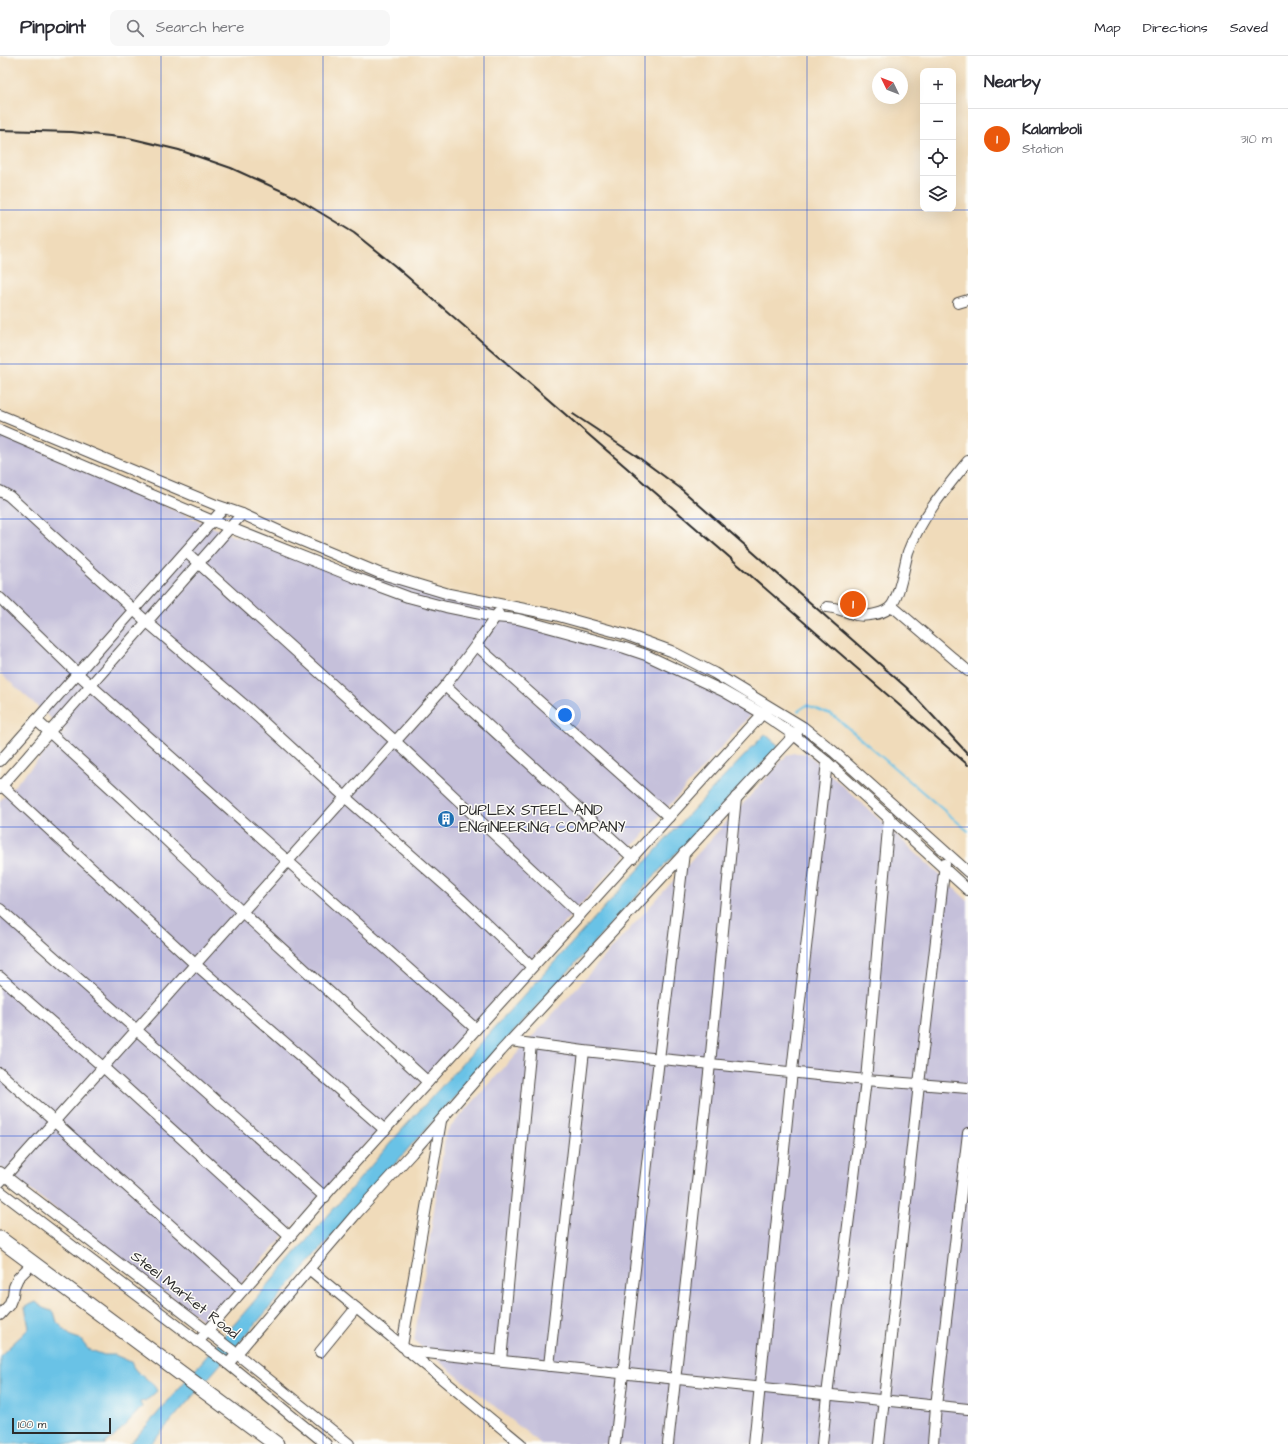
<!DOCTYPE html>
<html lang="en">
<head>
<meta charset="utf-8">
<style>
  body { margin:0; font-family:"Architects Daughter",sans-serif; background:#f7f7f7; color:#2b2b33 }
  .controls { position:absolute; right:12px; top:12px; display:grid; overflow:hidden; border-radius:8px; box-shadow:0 4px 16px #0002 }
  .controls button { width:36px; height:36px; display:grid; place-items:center; padding:0; border:0; border-bottom:1px solid #e1e1e2; background:#fff; color:#2b2b33; font:20px sans-serif }
  .compass { position:absolute; left:872px; top:12px; width:36px; height:36px; border-radius:50%; background:#fff; box-shadow:0 4px 16px #0002; rotate:313deg }
  .scale { position:absolute; left:12px; bottom:10px; width:99px; box-sizing:border-box; padding-left:4px; border:2px solid #2b2b2b; border-top:0; font-size:11px; line-height:14px; white-space:nowrap; color:#2b2b2b; -webkit-text-stroke:3px #fdfcf7; paint-order:stroke }
  .you { position:absolute; left:565px; top:659px; width:14px; height:14px; margin:-10px; border:3px solid #fff; border-radius:50%; background:#1a73e8; box-shadow:0 0 0 6px #1a73e833 }
  .badge { display:grid; place-items:center; width:26px; height:26px; border-radius:50%; background:#ea580c; color:#fff; font-size:13px; font-weight:700 }
  .pin { position:absolute; translate:-50% -50%; border:2px solid #fff; box-shadow:0 1px 4px #0006 }
  .list { margin:0; padding:0; list-style:none }
  h2 { display:flex; justify-content:space-between; align-items:center; height:52px; margin:0; padding:0 16px; font-size:17px }
  h2 small { font-size:13px; font-weight:400; color:#7c7c81 }
  .list li { display:grid; grid-template-columns:26px 1fr auto; gap:12px; align-items:center; box-sizing:border-box; height:60px; padding:0 16px; border-top:1px solid #e1e1e2 }
  .list b { display:block; font-size:15px; white-space:nowrap }
  .list p { margin:0; font-size:13px; white-space:nowrap; color:#7c7c81 }
  .list em { font-size:13px; font-style:normal; color:#7c7c81 }
  .icon { flex:none; width:22px; height:22px; fill:none; stroke:currentColor; stroke-width:2; stroke-linecap:round; stroke-linejoin:round }
  .map { position:relative; flex:none; width:968px; height:1388px; overflow:hidden }
  header { display:flex; align-items:center; gap:24px; box-sizing:border-box; height:56px; padding:0 20px; background:#fff; border-bottom:1px solid #e1e1e2 }
  header strong { font-size:19px }
  nav { display:flex; gap:22px; margin-inline-start:auto; font-size:14px }
  .search { width:280px; height:36px; background:#f7f7f7; display:flex; align-items:center; gap:10px; box-sizing:border-box; padding:0 14px; border-radius:8px; color:#7c7c81; font-size:15px }
  main { display:flex }
  aside { flex:1; background:#fff }
  .map>svg:first-child { display:block }
</style>
</head>
<body>
<header>
<strong>Pinpoint</strong>
<div class="search"><svg class="icon" aria-label="search" viewBox="0 0 24 24"><circle cx="10" cy="10" r="6"/><path d="M15 15l6 6"/></svg>Search here</div>
<nav><a>Map</a><a>Directions</a><a>Saved</a></nav>
</header>
<main>
<div class="map">
<svg width="968" height="1388" viewBox="0 0 968 1388">
  <rect width="100%" height="100%" fill="#fdfcf7"/>
  <filter id="ink" filterUnits="userSpaceOnUse"><feTurbulence type="fractalNoise" baseFrequency=".025" numOctaves="2"/><feDisplacementMap in="SourceGraphic" scale="8" xChannelSelector="R" yChannelSelector="G"/><feConvolveMatrix kernelMatrix="1 2 1 2 8 2 1 2 1" color-interpolation-filters="sRGB"/></filter>
  <filter id="wash" filterUnits="userSpaceOnUse"><feTurbulence type="fractalNoise" baseFrequency=".012" numOctaves="4" result="noise"/><feDisplacementMap in="SourceGraphic" scale="16" xChannelSelector="R" yChannelSelector="G"/><feGaussianBlur stdDeviation="0.9" result="paint"/><feColorMatrix in="noise" values="0 0 0 0 0 0 0 0 0 0 0 0 0 0 0 0 0 1.4 0 .05"/><feComposite in="paint" operator="in"/></filter>
  <g filter="url(#wash)">
    <rect width="100%" height="100%" fill="#f0dbba"/>
    <g fill="#c5c0da">
      <path d="M0,376L233,480L571,575L684,618L752,657L206,1267L0,1111V745L65,675L0,617Z"/>
      <path d="M794,697H802L808,698L968,845V1388H541L414,1285L446,1076L787,699Z"/>
    </g>
    <g fill="#69c2e6" stroke="#4a7688">
      <path d="M765,678L779,690L660,814L414,1086L151,1388H130L156,1359L400,1076L691,756Z"/>
      <path d="M36,1246L43,1252L54,1256L57,1266L71,1280L80,1283L88,1293L104,1299H115L131,1306C136,1321 151,1321 157,1335L146,1345L143,1344L140,1346L142,1351L115,1380L105,1388H0V1300C9,1290 20,1282 29,1272L25,1251Z"/>
    </g>
    <g fill="none" stroke-linecap="round" stroke-linejoin="round">
      <path stroke="#69c2e6" stroke-width="2" d="M798,655L807,649L834,660L968,775"/>
    </g>
  </g>
  <g filter="url(#ink)">
    <g fill="none" stroke-linecap="round" stroke-linejoin="round">
      <g stroke="#494540" stroke-width="12">
        <g id="minor">
          <path d="M958,247L968,244"/>
          <path d="M0,359L216,449L242,458L288,479L379,517L449,538L555,559L627,579L671,595L714,617L803,671L833,695L968,816"/>
          <path d="M0,374L213,465L354,521L408,541L446,551L495,561L518,563L625,592L646,599L723,635L763,658L794,679L827,706L968,834"/>
          <path d="M0,435L9,440L147,566L248,652L345,741L463,845L532,911"/>
          <path d="M186,496L395,685L580,859"/>
          <path d="M0,542L77,617L476,973"/>
          <path d="M892,550L968,615"/>
          <path d="M827,551C839,552 845,556 856,559C865,561 881,558 888,553C899,546 904,510 908,496C920,463 946,432 968,405"/>
          <path d="M476,589L669,761"/>
          <path d="M445,630L633,802"/>
          <path d="M36,664L126,746L242,856L428,1026"/>
          <path d="M0,705L224,452"/>
          <path d="M0,728L195,908L385,1074"/>
          <path d="M0,732L242,458"/>
          <path d="M0,853L325,1141"/>
          <path d="M0,921L103,1011L290,1181"/>
          <path d="M510,985L584,995L866,1024L968,1032"/>
          <path d="M0,1017L243,1234"/>
          <path d="M0,1116L237,1298L349,1388"/>
          <path d="M0,1126L445,630L476,589L498,557"/>
          <path d="M0,1135L228,1308L326,1388"/>
          <path d="M309,1213L521,1388"/>
          <path d="M0,1259L9,1249L13,1239L14,1231L18,1222L27,1213"/>
          <path d="M198,1286L330,1134L766,654"/>
          <path d="M402,1290L441,1065"/>
          <path d="M407,1295L968,1353"/>
          <path d="M320,1296L356,1252"/>
          <path d="M501,1304L531,988"/>
          <path d="M228,1308L356,1158L412,1097L501,995L798,675"/>
          <path d="M549,1310L584,995"/>
          <path d="M615,1388L659,1003L684,797"/>
          <path d="M668,1388L710,1008L736,741"/>
          <path d="M754,1388L792,1015L827,706"/>
          <path d="M822,1388L827,1339L866,1024L889,761"/>
          <path d="M879,1388L919,1028L945,808"/>
          <path d="M933,1388L936,1350L968,1077"/>
        </g>
      </g>
      <g stroke="#494540" stroke-width="17">
        <path id="highway" d="M0,1183L276,1388"/>
      </g>
      <use href="#minor" stroke="#fff" stroke-width="10"/>
      <use href="#highway" stroke="#fff" stroke-width="15"/>
      <g stroke="#2b2b2b" stroke-width="2">
        <path d="M0,74L72,76L129,82L179,94L231,112L293,140L354,177L395,210L968,709"/>
        <path d="M573,358L638,401L680,432L907,632L968,698"/>
      </g>
    </g>
  </g>
  <path fill="none" stroke="#1d4ed8" stroke-width="1" stroke-opacity="0.55" d="M161,0V1388M323,0V1388M484,0V1388M645,0V1388M807,0V1388M0,154H968M0,308H968M0,463H968M0,617H968M0,771H968M0,925H968M0,1080H968M0,1234H968"/>
  <defs>
    <g id="building-disc" transform="scale(0.9)"><circle r="9.5" fill="#1f6fb2" stroke="#fdfcf7"/><path d="M-4-6H4V6H1V3H-1V6H-4ZM-2.5-4.3h1.7v1.8h-1.7ZM.8-4.3h1.7v1.8H.8ZM-2.5-1h1.7V.8h-1.7ZM.8-1h1.7V.8H.8Z" fill="#fff"/></g>
  </defs>
  <g fill-rule="evenodd">
    <use href="#building-disc" x="446" y="763"/>
  </g>
  <g text-anchor="middle" dominant-baseline="central" stroke-width="3" stroke-linejoin="round" paint-order="stroke">
    <g font-size="15" fill="#2b2b2b" stroke="#fdfcf7" text-anchor="start">
      <text x="459" y="754">DUPLEX STEEL AND<tspan x="459" dy="17">ENGINEERING COMPANY</tspan></text>
    </g>
    <g font-size="15" fill="#2b2b2b" stroke="#fdfcf7">
      <text transform="translate(185 1239) rotate(38)">Steel Market Road</text>
    </g>
  </g>
</svg>
<div class="controls">
<button>+</button>
<button>−</button>
<button><svg class="icon" aria-label="locate" viewBox="0 0 24 24"><circle cx="12" cy="12" r="6"/><path d="M12 2v4M12 18v4M2 12h4M18 12h4"/></svg></button>
<button><svg class="icon" aria-label="layers" viewBox="0 0 24 24"><path d="M12 4l9 5-9 5-9-5zM3 14l9 5 9-5"/></svg></button>
</div>
<svg class="compass" viewBox="-18 -18 36 36"><path d="M0-13l5 13h-10z" fill="#e53935"/><path d="M0 13l5-13h-10z" fill="#7c7c81"/></svg>
<div class="scale">100 m</div>
<div class="you"></div>
<div class="pin badge" style="left:853px;top:548px">1</div>
</div>
<aside>
<h2>Nearby<small></small></h2>
<ul class="list">
<li><span class="badge">1</span><div><b>Kalamboli</b><p>Station</p></div><em>310 m</em></li>
</ul>
</aside>
</main>
</body>
</html>
